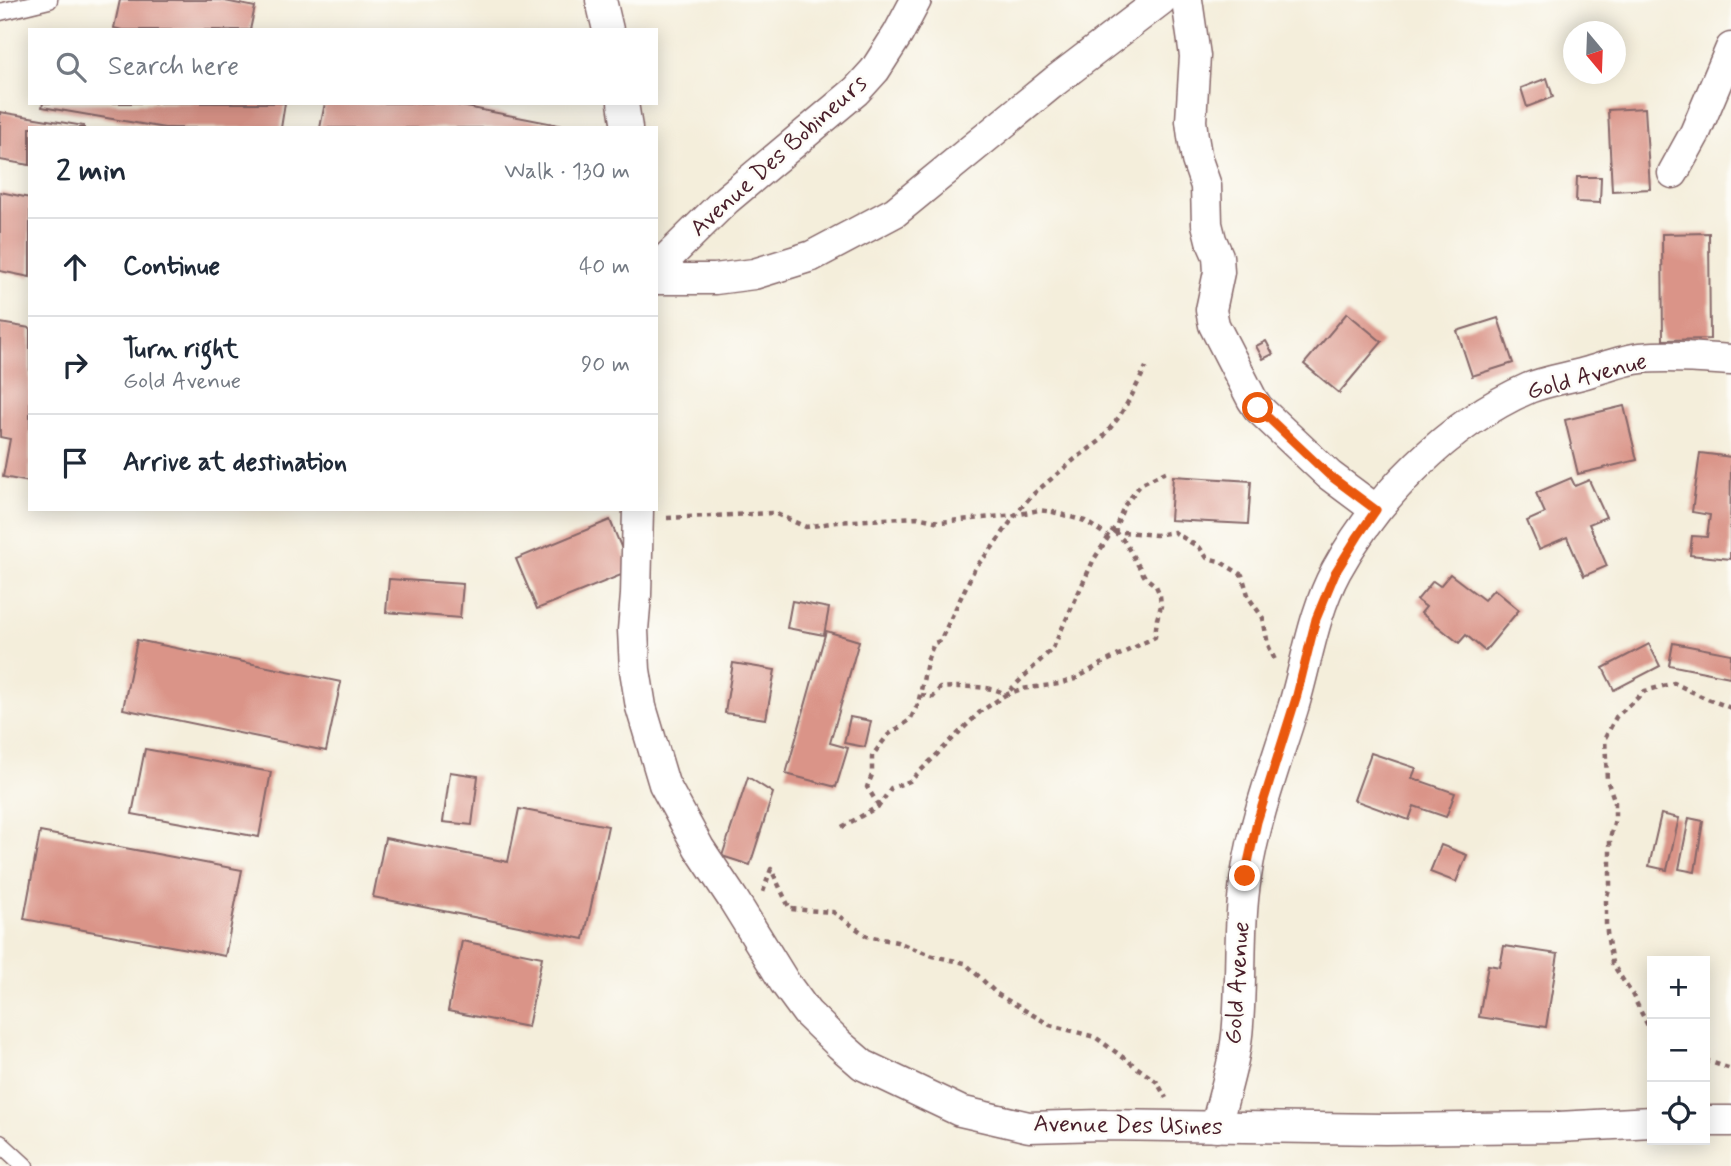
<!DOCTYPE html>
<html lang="en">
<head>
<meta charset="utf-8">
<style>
  body { margin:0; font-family:Mynerve,sans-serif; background:#f6f6f7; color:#1f2937 }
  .controls { position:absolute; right:21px; bottom:21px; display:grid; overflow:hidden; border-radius:0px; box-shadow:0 4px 18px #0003 }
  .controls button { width:63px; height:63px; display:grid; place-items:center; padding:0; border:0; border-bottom:2px solid #e0e1e3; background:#fff; color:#1f2937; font:35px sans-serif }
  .compass { position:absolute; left:1563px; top:21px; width:63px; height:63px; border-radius:50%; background:#fff; box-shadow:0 4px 18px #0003; rotate:161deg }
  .stop { position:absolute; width:21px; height:21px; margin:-16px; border:5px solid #ea580c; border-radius:50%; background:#fff }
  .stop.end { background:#ea580c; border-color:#fff; box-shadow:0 2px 7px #0008 }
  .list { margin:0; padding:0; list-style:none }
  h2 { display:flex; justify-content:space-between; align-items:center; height:91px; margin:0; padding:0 28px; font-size:30px }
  h2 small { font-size:23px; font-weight:400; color:#747a83 }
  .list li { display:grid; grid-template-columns:46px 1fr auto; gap:21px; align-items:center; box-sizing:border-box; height:98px; padding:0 28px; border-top:2px solid #e0e1e3 }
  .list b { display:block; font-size:26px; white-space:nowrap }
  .list p { margin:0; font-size:23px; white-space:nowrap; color:#747a83 }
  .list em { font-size:23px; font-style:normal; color:#747a83 }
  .icon { flex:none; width:38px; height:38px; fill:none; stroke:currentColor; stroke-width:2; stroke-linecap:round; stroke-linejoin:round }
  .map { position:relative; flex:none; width:1731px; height:1166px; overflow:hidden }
  .search { position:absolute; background:#fff; box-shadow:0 4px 18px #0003; left:28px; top:28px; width:630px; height:77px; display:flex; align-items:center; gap:18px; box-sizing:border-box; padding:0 24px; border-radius:0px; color:#747a83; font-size:26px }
  .panel { position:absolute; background:#fff; box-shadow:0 4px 18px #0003; left:28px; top:126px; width:630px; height:385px; border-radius:0px }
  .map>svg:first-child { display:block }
</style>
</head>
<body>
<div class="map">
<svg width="1731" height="1166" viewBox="0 0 1731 1166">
  <rect width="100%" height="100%" fill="#fdfcf7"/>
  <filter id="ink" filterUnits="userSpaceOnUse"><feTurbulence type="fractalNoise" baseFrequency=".0143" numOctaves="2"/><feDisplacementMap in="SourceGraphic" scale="14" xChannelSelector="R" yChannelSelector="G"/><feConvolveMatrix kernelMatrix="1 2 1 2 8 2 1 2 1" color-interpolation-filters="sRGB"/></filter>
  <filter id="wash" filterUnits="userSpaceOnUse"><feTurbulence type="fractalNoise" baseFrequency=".00686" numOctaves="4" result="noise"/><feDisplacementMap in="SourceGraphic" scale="28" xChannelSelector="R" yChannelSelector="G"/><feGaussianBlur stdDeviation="1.57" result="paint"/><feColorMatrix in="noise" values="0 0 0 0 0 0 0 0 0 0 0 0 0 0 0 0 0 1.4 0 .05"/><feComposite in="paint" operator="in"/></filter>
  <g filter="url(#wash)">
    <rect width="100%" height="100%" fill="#f4eedb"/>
    <g id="blocks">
      <g fill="#da9488">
        <path d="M120,0H220L255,7L250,30H122L114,28Z"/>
        <path d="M1547,78L1553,97L1527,107L1521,88Z"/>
        <path d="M43,103H285L281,128H165L42,107Z"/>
        <path d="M325,103H446L564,126V128H320Z"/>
        <path d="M1645,108L1650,189L1612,191L1608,110Z"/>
        <path d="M0,112L84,126V128H30V165L0,160Z"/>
        <path d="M1577,177H1601L1600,203L1576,202Z"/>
        <path d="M0,192L30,198V277L0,271Z"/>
        <path d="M1709,233L1710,339L1663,340L1662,234Z"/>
        <path d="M1347,313L1382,342L1339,393L1304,364Z"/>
        <path d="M1498,318L1513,363L1472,376L1457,331Z"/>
        <path d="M0,323L30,328V482L3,477L10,439L0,437Z"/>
        <path d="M1266,341L1273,354L1263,359L1256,346Z"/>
        <path d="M1624,406L1637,460L1578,474L1565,420Z"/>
        <path d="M1700,453L1731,457L1730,559L1690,555L1692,536L1707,537L1710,515L1692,512Z"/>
        <path d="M1173,476L1251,481L1248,524L1170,520Z"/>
        <path d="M1571,478L1575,486L1589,480L1606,517L1589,524L1607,566L1584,576L1567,537L1539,549L1527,521L1545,513L1536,493Z"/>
        <path d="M610,520L631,571L537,609L516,559Z"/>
        <path d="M1450,574L1484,600L1494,589L1519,610L1485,651L1466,635L1459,643L1421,613L1426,607L1417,600L1433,581L1440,586Z"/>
        <path d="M389,579L463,584L460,618L386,612Z"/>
        <path d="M792,601L829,608L824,635L787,628Z"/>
        <path d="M826,631L859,641L830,743L848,748L836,787L786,774Z"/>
        <path d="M137,640L341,682L326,751L123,709Z"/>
        <path d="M1673,643L1731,654L1730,677L1669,665Z"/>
        <path d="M1649,644L1660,666L1614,690L1603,668Z"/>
        <path d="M733,663L775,670L766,719L725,713Z"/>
        <path d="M850,717L871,721L865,747L844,743Z"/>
        <path d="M145,749L271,772L259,837L132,814Z"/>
        <path d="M1371,753L1416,768L1412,778L1455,793L1446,817L1414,806L1409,820L1354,800Z"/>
        <path d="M450,772L478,776L472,825L443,822Z"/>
        <path d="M748,777L773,793L750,865L722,856Z"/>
        <path d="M519,809L608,826L584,939L373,897L385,838L508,862Z"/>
        <path d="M1661,814L1679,818L1667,870L1649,866Z"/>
        <path d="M1689,818L1703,821L1695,872L1679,869Z"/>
        <path d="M40,832L242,870L225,956L24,919Z"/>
        <path d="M1441,845L1467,855L1456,882L1430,872Z"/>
        <path d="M462,941L542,957L528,1027L448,1011Z"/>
        <path d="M1504,946L1558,954L1546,1027L1479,1017L1488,965L1500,967Z"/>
      </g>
    </g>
  </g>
  <g filter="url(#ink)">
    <use href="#blocks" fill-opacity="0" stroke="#866769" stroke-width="2"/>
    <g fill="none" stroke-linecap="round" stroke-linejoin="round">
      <g stroke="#866769" stroke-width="19">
        <g id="service">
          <path d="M0,12L49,0"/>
          <path d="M0,1143L25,1166"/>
        </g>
      </g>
      <g stroke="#866769" stroke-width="33">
        <g id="minor">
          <path d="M601,0L608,30"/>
          <path d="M1187,0L1195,56L1191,121L1193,137L1197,160L1206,186L1207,224L1211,240L1218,256L1219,272L1211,310L1214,325L1252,399L1258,408L1329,475L1376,510"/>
          <path d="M623,103L627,128"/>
          <path d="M1673,173L1695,133L1731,48"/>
          <path d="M656,269L726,200L856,91L875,70L898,34L916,0"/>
          <path d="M656,279H715L754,274L812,256L895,212L1055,81L1161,0"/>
          <path d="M638,509L636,595L633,630L635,670L641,707L664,784L699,848L733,899L785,983L807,1013L840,1045L863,1065L960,1111L1029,1127L1102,1125L1385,1129L1558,1127L1652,1122"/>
          <path d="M1705,1121H1731"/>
          <path d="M1216,1127C1224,1093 1236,1059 1238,1024C1242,975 1238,925 1246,876C1255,818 1276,763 1293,708C1307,662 1313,614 1336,571C1377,496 1449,423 1529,388C1546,381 1567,378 1585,373C1603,368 1622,360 1641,358C1670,355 1702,358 1731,360"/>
        </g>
      </g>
      <g stroke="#866769" stroke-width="4.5" stroke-dasharray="5 5" stroke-linecap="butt">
        <path d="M667,518L774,513L806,527L837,522L917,517L939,522L1015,515L1039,510L1053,512L1085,521L1109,537"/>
        <path d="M1113,531L1156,535L1174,532L1200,548L1207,558L1219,561L1242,575L1249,598L1263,618L1268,645L1275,660"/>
        <path d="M921,695L933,697L940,688C956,687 994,684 1005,695L1021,689L1059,684L1075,679L1101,664L1155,637L1157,619L1161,606L1160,595L1156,586L1145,577L1124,541L1113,530"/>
        <path d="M879,806L867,787L872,775V756L888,735L910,720L918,704L928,658L934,643L940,641L975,568L992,548L1019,510L1031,496L1075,459L1100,441L1119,417L1132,395L1146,367"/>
        <path d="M842,827L879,806L891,788L910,781L980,712L1005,695L1053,648L1094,559L1117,524L1124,506L1142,483L1168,471"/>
        <path d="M763,892L771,869L790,909L833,912L867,936L897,942L933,956L965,963L997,994L1050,1025L1095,1037L1157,1082L1166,1098"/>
        <path d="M1652,1034L1632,994L1612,963L1608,940L1606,924V899L1610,886V838L1615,819V802L1607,780L1605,738L1616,717L1645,691L1674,683L1705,698L1731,708"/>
        <path d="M1705,1060L1731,1069"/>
      </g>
      <use href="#service" stroke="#fff" stroke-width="16"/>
      <use href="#minor" stroke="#fff" stroke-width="30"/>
    </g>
  </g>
  <g fill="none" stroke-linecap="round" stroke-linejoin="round" filter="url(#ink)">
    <path stroke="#ea580c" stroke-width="9" d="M1245,876L1257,822L1297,695L1316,619L1335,573L1358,536L1376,510L1329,475L1258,408"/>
  </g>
  <g text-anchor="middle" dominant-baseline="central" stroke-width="5" stroke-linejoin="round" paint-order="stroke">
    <g font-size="24" fill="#4a1f2b" stroke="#fdfcf7">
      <text transform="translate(779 156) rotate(-42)">Avenue Des Bobineurs</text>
      <text transform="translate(1587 377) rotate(-15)">Gold Avenue</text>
      <text transform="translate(1238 983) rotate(-86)">Gold Avenue</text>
      <text transform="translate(1128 1126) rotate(1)">Avenue Des Usines</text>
    </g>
  </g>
</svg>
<div class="controls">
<button>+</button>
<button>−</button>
<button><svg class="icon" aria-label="locate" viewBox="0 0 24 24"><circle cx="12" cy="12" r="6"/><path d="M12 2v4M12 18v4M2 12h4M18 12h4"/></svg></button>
</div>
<svg class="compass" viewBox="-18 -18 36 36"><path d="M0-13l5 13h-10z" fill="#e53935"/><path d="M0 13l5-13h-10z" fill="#747a83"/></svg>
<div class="stop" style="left:1258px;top:408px"></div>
<div class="stop end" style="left:1245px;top:876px"></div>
<div class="search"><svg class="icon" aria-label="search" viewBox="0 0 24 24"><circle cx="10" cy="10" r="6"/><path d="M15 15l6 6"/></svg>Search here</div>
<section class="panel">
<h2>2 min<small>Walk · 130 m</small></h2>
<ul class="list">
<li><svg class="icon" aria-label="ahead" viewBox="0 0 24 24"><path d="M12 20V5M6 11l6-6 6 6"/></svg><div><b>Continue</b></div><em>40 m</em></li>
<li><svg class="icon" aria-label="right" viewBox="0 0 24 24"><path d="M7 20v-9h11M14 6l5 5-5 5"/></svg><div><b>Turn right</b><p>Gold Avenue</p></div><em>90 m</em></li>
<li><svg class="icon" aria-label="arrive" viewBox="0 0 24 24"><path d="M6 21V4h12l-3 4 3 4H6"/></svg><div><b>Arrive at destination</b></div></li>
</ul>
</section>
</div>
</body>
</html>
